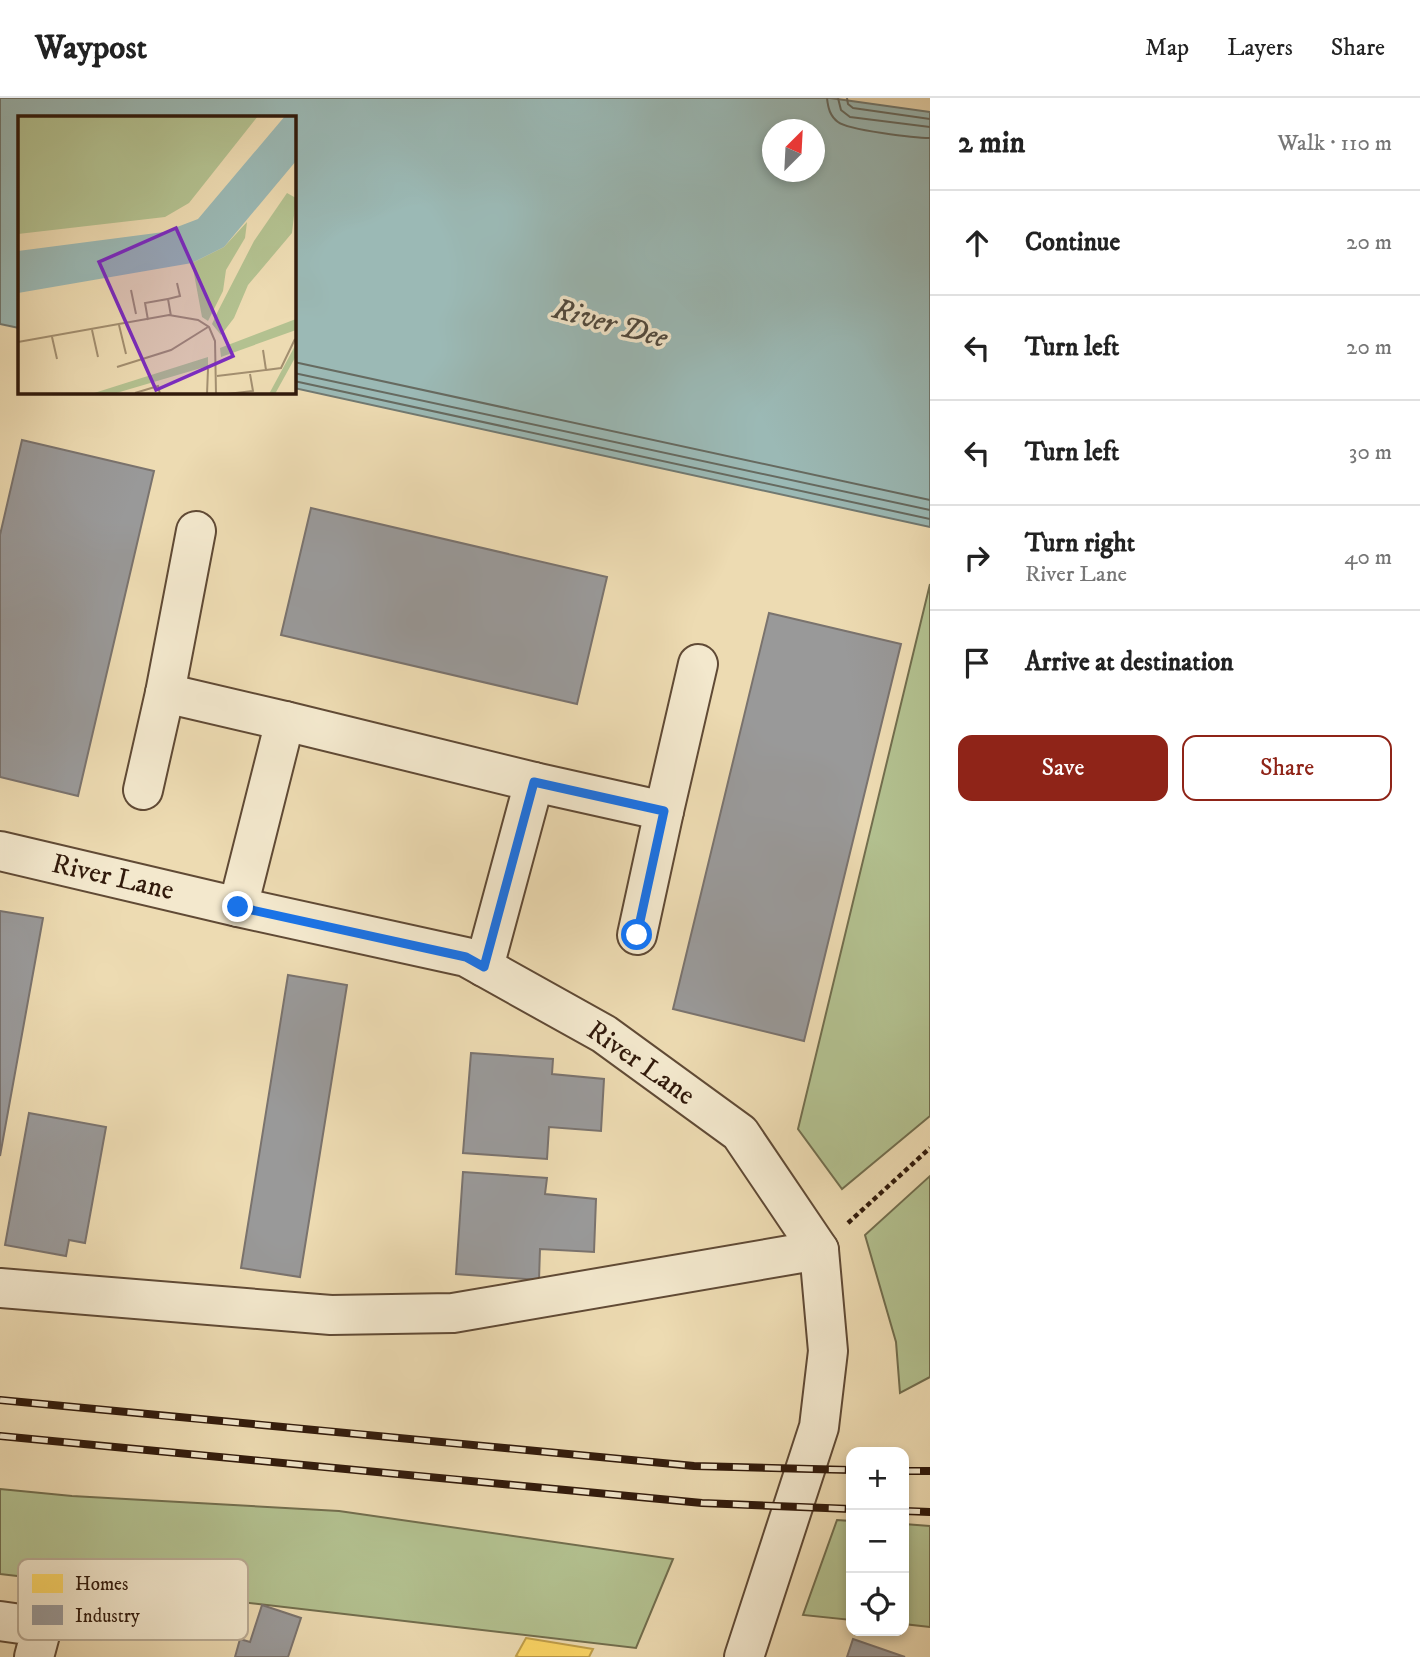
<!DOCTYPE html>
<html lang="en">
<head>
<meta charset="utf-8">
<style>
  body { margin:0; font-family:"IM FELL DW Pica",serif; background:#f2f2f2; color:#222 }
  .controls { position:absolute; right:21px; bottom:21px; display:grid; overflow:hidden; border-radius:14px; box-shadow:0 4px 10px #0003 }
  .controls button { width:63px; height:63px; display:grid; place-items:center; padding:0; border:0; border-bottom:2px solid #e0e0e0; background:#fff; color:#222; font:35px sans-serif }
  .compass { position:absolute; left:762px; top:21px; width:63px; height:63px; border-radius:50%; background:#fff; box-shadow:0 4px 10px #0003; rotate:24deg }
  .stop { position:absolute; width:21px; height:21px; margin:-16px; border:5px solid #1a73e8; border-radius:50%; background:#fff }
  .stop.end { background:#1a73e8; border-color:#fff; box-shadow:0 2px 7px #0008 }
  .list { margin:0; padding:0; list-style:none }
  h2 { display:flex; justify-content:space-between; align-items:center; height:91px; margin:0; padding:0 28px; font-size:30px }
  h2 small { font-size:23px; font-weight:400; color:#767676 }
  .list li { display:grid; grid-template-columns:46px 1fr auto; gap:21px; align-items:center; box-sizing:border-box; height:105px; padding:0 28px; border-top:2px solid #e0e0e0 }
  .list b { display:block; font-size:26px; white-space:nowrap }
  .list p { margin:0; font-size:23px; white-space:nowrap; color:#767676 }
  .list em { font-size:23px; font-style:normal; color:#767676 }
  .actions { display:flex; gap:14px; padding:21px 28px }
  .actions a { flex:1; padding:16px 0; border:2px solid #8f2418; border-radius:14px; text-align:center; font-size:24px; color:#8f2418 }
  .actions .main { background:#8f2418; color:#fff }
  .icon { flex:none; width:38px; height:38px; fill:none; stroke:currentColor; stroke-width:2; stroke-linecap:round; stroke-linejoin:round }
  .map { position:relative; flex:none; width:930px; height:1559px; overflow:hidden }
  header { display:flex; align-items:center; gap:42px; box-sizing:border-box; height:98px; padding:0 35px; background:#fff; border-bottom:2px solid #e0e0e0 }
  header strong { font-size:33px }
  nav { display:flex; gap:38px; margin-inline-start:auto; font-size:24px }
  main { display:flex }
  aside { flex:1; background:#fff }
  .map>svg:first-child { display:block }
</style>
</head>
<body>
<header>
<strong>Waypost</strong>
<nav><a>Map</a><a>Layers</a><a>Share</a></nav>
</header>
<main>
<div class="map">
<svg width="930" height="1559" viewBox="0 0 930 1559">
  <rect width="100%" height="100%" fill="#eddbb2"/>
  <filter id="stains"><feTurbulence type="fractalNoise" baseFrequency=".00286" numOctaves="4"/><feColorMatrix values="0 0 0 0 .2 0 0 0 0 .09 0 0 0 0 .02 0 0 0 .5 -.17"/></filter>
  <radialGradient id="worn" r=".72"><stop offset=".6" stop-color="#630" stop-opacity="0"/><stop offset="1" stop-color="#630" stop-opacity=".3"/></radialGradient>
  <g fill="#b3c190" stroke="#726e4e" stroke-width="2">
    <path d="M930,486V1018L842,1091L798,1031Z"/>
    <path d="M930,1078V1279L900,1295L896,1244L865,1137Z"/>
    <path d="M0,1391L72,1398L339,1413L673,1461L636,1550L0,1476Z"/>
    <path d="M837,1422L851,1423V1522L803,1517Z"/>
    <path d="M904,1426L930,1428V1529L904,1526Z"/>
  </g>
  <path fill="#9bb9b5" stroke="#717971" stroke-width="2" fill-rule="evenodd" d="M0,0H830L930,14V429L294,290V19H19V230L0,226ZM772,32H814V74H772Z"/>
  <path fill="#ffd966" stroke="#c1a04b" stroke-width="2" d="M526,1540L593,1551L589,1559H519L516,1558Z"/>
  <g fill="#999" stroke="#7a736e" stroke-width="2">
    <path d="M22,342L154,373L78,698L0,679V437Z"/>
    <path d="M311,410L607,479L577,606L281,537Z"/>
    <path d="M769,515L901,546L804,943L673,911Z"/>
    <path d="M0,813L43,820L0,1058Z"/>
    <path d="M288,877L347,887L300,1179L241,1170Z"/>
    <path d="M471,955L553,961L552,976L604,981L601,1033L549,1029L547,1061L463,1055Z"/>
    <path d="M29,1015L106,1029L85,1145L69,1142L66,1158L5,1147Z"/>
    <path d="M463,1074L547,1080L545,1096L596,1101L594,1154L540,1151L539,1182L456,1176Z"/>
    <path d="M262,1507L301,1520L288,1559H235L240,1541L250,1544Z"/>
    <path d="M853,1541L905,1559H847Z"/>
  </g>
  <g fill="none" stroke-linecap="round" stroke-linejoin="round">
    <g stroke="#666a60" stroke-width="2">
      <path d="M827,0C828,10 830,18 838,24C848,32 915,40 930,40"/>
      <path d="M838,0L841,12L850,19L930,29"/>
      <path d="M847,0L848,6L853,10L930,21"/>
      <path d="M294,264L930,402"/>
      <path d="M294,275L930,412"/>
      <path d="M294,283L930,421"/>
    </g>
    <g stroke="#604a35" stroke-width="42">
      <g id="minor">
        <path d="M165,595L285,623"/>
        <path d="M534,684L664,713L698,566"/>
        <path d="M143,692L165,595L196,433"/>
        <path d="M0,753L238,809L466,859L604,936L740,1035L819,1152L828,1253L819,1329L744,1559"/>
        <path d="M238,809L285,623L534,684L484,869"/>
        <path d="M637,837L664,713"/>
        <path d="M0,1190L331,1217L453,1215L819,1152"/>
        <path d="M0,1523L42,1529L34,1559"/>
      </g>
    </g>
    <path stroke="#311a0b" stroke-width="4.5" stroke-dasharray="5 3.5" stroke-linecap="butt" d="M848,1125L930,1050"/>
    <use href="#minor" stroke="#f3e8cd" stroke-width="38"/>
    <g stroke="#311a0b" stroke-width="8">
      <g id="rail">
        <path d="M0,1302L694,1368L851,1372"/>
        <path d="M0,1338L702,1405L851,1411"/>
        <path d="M904,1373H930"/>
        <path d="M904,1413L930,1414"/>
      </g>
    </g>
    <use href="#rail" stroke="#f3e8cd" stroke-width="5" stroke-dasharray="16" stroke-linecap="butt"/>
  </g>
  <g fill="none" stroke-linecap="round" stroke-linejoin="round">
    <path stroke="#1a73e8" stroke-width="9" d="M238,809L466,859L484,869L534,684L664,713L637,837"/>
  </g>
  <g text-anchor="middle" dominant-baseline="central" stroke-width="7" stroke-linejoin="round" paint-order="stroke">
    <g font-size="28" fill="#311a0b" stroke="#f3e8cd">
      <text transform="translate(113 779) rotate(13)">River Lane</text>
      <text transform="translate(641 965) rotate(35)">River Lane</text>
    </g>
    <g font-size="30" font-style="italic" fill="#514a3e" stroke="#f3e8cd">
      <text transform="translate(610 226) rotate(15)">River Dee</text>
    </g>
  </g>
  <g transform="translate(18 18)">
    <rect width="278" height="278" fill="#eddbb2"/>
    <path d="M0,0H240L171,87L147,101L0,118ZM269,77L278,82L274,117L230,169L216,202L203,219L194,208L200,195L236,125ZM229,106L227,122L208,154L205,175L190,205L184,201L174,147L206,131ZM278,203V214L203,241L202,232ZM278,228V240L257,278H251ZM190,241V250L95,278H73Z" fill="#b3c190"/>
    <path d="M267,0H278V45L206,131L174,147L0,177V135L146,116L180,103Z" fill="#9bb9b5"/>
    <path fill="none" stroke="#a28e6f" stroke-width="2" d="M113,174L118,198M150,183L162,180L159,167M130,204L127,187L150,183L153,200M101,209L108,238M74,214L80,241M34,221L39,243M0,226L151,199L180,204L191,211L197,225L198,278M99,251L153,234L190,211M248,254L263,252L277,223M199,260L248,254L245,234M117,277L140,270L142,278M189,278L190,253M209,278L235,275L232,258"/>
    <path fill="#7b2cbf" fill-opacity="0.15" stroke="#7b2cbf" stroke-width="3.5" d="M158,112L215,240L138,274L81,146Z"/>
    <rect width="278" height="278" fill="none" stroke="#311a0b" stroke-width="3.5"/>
  </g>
  <rect x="18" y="1461" width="230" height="81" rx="10" fill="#f3e8cd" stroke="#b9aa93" stroke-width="2"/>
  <rect x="32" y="1476" width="31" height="19" fill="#ffd966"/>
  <rect x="32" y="1507" width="31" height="20" fill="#999"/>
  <g font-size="19" fill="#311a0b">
    <text x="75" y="1492">Homes</text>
    <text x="75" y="1524">Industry</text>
  </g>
  <rect width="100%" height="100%" filter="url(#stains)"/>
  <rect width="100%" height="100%" fill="url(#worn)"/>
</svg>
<div class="controls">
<button>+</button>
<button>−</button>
<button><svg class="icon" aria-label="locate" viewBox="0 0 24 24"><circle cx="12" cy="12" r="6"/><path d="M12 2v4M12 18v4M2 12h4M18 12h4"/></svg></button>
</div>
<svg class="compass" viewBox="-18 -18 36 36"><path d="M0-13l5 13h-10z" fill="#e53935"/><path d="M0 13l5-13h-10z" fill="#767676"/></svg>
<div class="stop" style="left:637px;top:837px"></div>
<div class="stop end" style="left:238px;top:809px"></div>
</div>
<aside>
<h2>2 min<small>Walk · 110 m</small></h2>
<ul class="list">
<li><svg class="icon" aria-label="ahead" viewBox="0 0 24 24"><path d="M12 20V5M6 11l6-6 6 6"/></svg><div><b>Continue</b></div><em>20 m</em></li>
<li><svg class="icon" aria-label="left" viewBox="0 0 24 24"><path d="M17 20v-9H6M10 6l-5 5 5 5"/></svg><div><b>Turn left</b></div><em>20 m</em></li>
<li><svg class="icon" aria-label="left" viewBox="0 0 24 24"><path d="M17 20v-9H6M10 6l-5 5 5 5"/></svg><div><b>Turn left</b></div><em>30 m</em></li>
<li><svg class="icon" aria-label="right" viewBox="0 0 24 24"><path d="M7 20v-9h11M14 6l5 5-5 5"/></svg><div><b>Turn right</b><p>River Lane</p></div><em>40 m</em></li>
<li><svg class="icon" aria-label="arrive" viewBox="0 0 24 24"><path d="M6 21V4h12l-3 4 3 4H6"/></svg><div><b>Arrive at destination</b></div></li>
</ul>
<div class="actions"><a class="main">Save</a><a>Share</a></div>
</aside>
</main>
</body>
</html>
